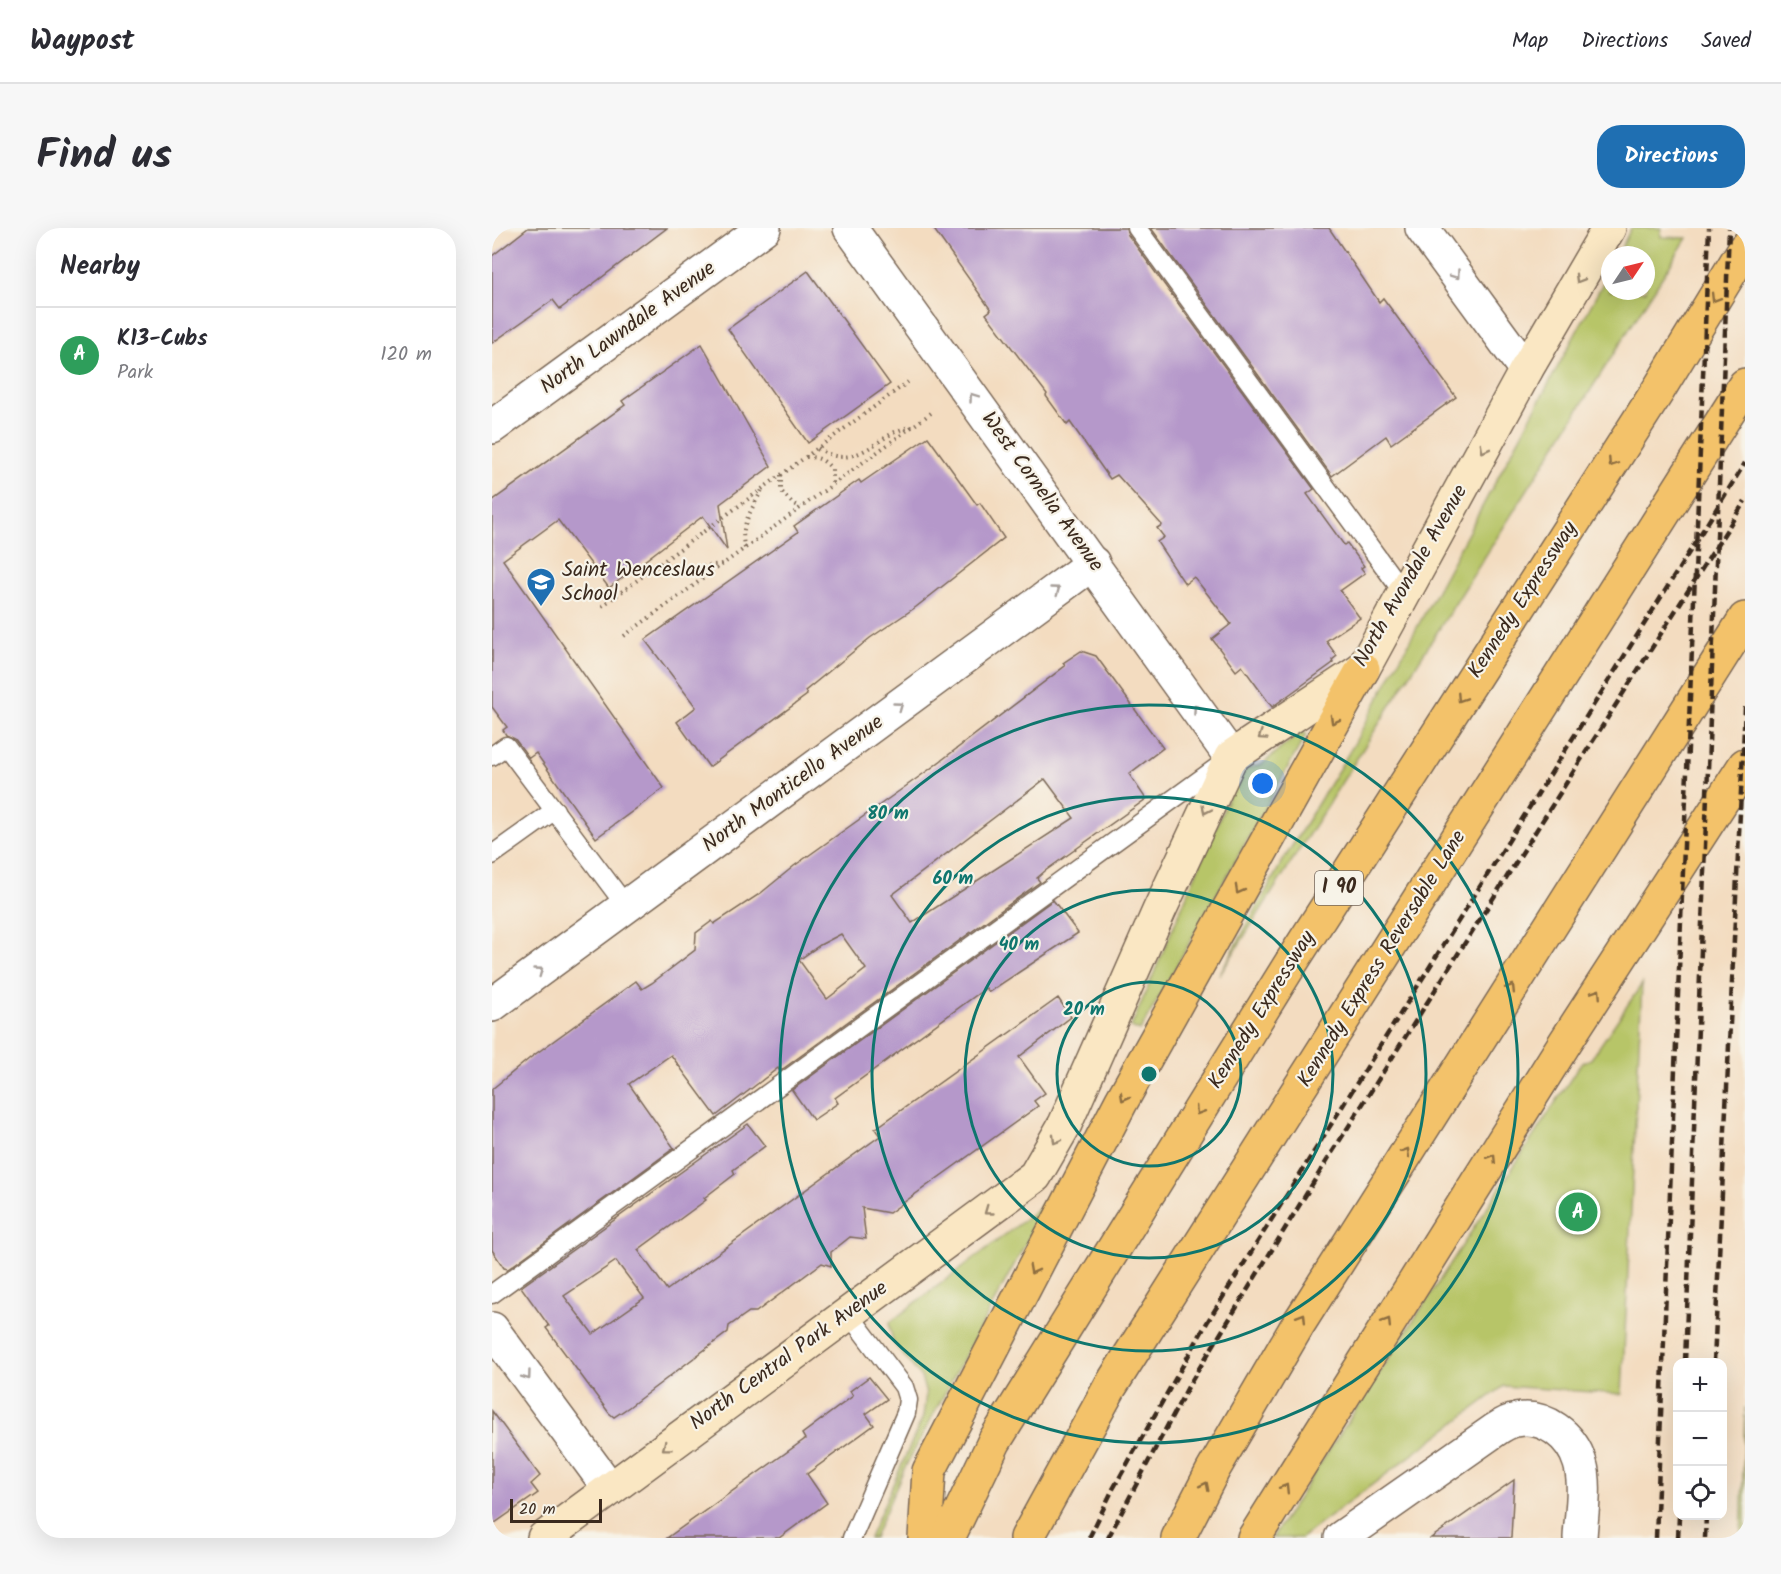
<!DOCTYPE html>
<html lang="en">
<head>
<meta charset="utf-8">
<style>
  body { margin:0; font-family:Kalam,sans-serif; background:#f7f7f7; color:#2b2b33 }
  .controls { position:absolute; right:18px; bottom:18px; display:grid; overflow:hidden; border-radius:12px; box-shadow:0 6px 24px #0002 }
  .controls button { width:54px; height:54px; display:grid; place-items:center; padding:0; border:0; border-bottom:2px solid #e1e1e2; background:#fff; color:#2b2b33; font:30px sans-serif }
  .compass { position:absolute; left:1109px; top:18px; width:54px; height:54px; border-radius:50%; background:#fff; box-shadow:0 6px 24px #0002; rotate:55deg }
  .scale { position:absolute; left:18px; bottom:15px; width:92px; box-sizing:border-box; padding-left:6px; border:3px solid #3b2a1e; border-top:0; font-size:16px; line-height:21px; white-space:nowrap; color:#3b2a1e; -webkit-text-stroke:4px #f7f3e8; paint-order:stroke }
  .you { position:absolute; left:771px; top:556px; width:21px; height:21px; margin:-15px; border:4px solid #fff; border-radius:50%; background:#1a73e8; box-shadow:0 0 0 9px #1a73e833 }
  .badge { display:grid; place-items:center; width:39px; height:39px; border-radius:50%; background:#1f6fb2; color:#fff; font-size:20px; font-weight:700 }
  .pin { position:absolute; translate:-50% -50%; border:3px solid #fff; box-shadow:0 2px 6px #0006 }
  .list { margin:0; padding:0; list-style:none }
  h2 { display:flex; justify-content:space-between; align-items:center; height:78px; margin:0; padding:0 24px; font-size:26px }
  h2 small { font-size:20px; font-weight:400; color:#7c7c81 }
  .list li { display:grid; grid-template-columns:39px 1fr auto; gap:18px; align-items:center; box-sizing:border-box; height:96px; padding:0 24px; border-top:2px solid #e1e1e2 }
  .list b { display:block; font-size:22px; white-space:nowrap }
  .list p { margin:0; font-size:20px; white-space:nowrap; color:#7c7c81 }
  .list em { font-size:20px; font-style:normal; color:#7c7c81 }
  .icon { flex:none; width:33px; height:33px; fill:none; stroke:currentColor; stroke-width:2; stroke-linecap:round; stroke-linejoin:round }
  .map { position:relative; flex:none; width:1253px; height:1310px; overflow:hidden; border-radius:24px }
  header { display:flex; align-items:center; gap:36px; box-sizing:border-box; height:84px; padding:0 30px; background:#fff; border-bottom:2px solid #e1e1e2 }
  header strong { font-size:28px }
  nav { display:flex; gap:33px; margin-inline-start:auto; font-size:21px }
  .intro { display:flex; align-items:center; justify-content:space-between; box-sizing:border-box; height:144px; padding:0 36px }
  h1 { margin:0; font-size:42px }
  .button { padding:15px 27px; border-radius:24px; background:#1f6fb2; color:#fff; font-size:21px; font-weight:700 }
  main { display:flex; gap:36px; padding:0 36px }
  aside { flex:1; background:#fff; border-radius:24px; box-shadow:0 6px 24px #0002 }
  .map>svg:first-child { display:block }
</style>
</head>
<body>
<header>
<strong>Waypost</strong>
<nav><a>Map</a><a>Directions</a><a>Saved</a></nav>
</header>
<div class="intro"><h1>Find us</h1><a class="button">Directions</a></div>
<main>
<aside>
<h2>Nearby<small></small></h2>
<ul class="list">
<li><span class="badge" style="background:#2e9e5b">A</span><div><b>K13-Cubs</b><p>Park</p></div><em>120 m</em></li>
</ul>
</aside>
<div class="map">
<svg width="1253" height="1310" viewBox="0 0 1253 1310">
  <rect width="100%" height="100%" fill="#f7f3e8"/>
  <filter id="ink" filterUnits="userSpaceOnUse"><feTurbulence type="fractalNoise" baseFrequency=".0167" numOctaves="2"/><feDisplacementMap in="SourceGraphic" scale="12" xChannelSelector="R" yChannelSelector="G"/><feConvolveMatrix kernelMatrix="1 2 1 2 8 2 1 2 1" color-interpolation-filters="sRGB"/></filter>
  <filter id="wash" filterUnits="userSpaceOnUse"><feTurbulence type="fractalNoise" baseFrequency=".008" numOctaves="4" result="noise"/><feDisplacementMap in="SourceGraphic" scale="24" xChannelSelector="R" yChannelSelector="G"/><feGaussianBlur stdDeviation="1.35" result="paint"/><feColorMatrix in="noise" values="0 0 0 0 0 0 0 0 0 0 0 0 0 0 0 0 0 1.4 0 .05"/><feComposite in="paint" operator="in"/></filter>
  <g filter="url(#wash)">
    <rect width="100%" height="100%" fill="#f3dcc0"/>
    <g fill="#b7c567" stroke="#797842" stroke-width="1.5">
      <path d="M1139,0H1169V9L1195,10L727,748L789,636L861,518L1118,42V63H1154V27H1126Z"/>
      <path d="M810,503L814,507L648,803L639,799L746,547L756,540L769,537Z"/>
      <path d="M1150,756L1130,1166L1012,1158L809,1310H780L1089,835L1099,831Z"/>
      <path d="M563,961L411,1243L382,1310H377L431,1189L434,1166L429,1149L401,1114L397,1095L539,987Z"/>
      <path d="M1253,1179V1310H1249Z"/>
    </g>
    <g id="blocks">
      <g fill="#b598ca" fill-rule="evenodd">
        <path d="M36,0H175L68,81L61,72L0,115V28Z"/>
        <path d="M441,0H634L636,7L822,261L815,266L852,317L855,315L872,338L869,340L873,345L848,363L868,390L834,413L845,428L840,432L841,435L780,479L750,438L744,443L720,411L739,396L702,349L693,356L665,314L672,309L665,300L670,297L625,247L618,251L578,194L575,197L554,168L555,166L494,86L499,82Z"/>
        <path d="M659,0H837L887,74L891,70L964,169L899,216L894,208L840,248Z"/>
        <path d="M316,43L398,156L316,215L236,101Z"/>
        <path d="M210,116L279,238L228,276L235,322L211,288L117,360L66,292L11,332L172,560L104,610L44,525L37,530L23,511L14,507L11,502L15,499L0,479V273L133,177L130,173Z"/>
        <path d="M436,209L485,277L488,275L512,310L424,379L378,410L313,463L315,467L217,539L185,494L204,479L153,412L306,304L302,298L367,252L369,255Z"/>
        <path d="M589,423L604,428L671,520L637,546L654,571L553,643L545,650L548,654L288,843L286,840L224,888L179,827L137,856L182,920L16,1041L12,1040L0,1022V861L38,830L144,753L150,761L160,755L203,722L204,705L220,693L222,696L269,665L302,638L438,541L573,438L571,435ZM553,551L582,590L420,695L400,667ZM349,706L374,741L335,771L307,732L328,717Z"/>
        <path d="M561,672L586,705L497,764L494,760L343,870L346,875L321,892L300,862Z"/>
        <path d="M566,770L579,789L527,829L553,865L542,873L546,878L397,985L370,980L374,1011L358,1009L339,1024V1038L330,1035L264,1084H257L237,1098L236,1104L137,1179L122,1189L117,1185L54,1100L57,1098L29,1059L256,896L273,918L241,942L243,946L212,970L214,972L146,1022L175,1062L388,908L383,901ZM124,1033L152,1070L101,1106L72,1068Z"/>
        <path d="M377,1149L395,1171L374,1186L382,1197L315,1246L335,1275L287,1310H175L313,1211L310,1206L361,1168L358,1163Z"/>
        <path d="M0,1183L48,1248L39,1256L46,1265L0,1297Z"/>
        <path d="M1022,1252L1019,1310H939Z"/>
      </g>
    </g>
  </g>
  <g filter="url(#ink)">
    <use href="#blocks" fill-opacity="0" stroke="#7b6857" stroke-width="1.5"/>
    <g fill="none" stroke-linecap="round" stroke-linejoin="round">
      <g stroke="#7b6857" stroke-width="21">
        <g id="lane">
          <path d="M645,0L913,367"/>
          <path d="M0,528L14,518L134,678"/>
          <path d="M0,627L63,582"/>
          <path d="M0,1066L731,535"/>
          <path d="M356,1085L412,1159L416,1172L414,1185L360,1310"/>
        </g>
      </g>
      <g stroke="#7b6857" stroke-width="36">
        <g id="street">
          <path d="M358,0L739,529"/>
          <path d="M930,0L1034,142"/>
          <path d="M0,199L272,0"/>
          <path d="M0,777L601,335"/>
          <path d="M0,1101L118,1261"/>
          <path d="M849,1310L1003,1202C1009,1198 1017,1193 1024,1192C1053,1186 1080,1208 1088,1235C1095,1257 1089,1287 1088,1310"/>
        </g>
      </g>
      <g stroke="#7b6857" stroke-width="36">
        <path id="secondary" d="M52,1310L543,948L573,896L667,683L739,529L871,441L1034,142L1117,0"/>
      </g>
      <g stroke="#7b6857" stroke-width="36">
        <g id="highway">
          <path d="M433,1310L437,1243L629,874L871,441"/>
          <path d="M456,1310L502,1214L799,735L1167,161L1253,20"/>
          <path d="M535,1310L618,1159L1253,157"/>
          <path d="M686,1310L721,1242L807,1095L1253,391"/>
          <path d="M762,1310L1074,813L1253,537"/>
        </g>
      </g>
      <g stroke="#7b6857" stroke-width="4" stroke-dasharray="1.5 4.5" stroke-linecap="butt">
        <path d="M326,220C366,248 389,200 421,199"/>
        <path d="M314,229C327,229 332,232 340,241V257"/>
        <path d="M289,247V263L300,275L309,279"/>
        <path d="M253,320C246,301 261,279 270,262"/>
        <path d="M169,336L187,341L230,336"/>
        <path d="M110,378L416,154"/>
        <path d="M132,408L439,185"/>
      </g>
      <use href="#lane" stroke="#fff" stroke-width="18"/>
      <use href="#street" stroke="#fff" stroke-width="33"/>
      <use href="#secondary" stroke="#fae7c3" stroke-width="33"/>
      <use href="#highway" stroke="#f3c26a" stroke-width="33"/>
      <g stroke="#3b2a1e" stroke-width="4.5" stroke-dasharray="9 4.5" stroke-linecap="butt">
        <path d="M1193,1134L1237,0"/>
        <path d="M1222,1134L1253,479"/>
        <path d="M597,1310L621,1261L716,1093L1253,235"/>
        <path d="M616,1310L697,1157L829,942L1253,273"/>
        <path d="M1164,1310L1217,0"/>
        <path d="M1186,1310L1187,1288"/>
        <path d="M1213,1310L1214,1288"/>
      </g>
    </g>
    <defs><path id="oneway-chevron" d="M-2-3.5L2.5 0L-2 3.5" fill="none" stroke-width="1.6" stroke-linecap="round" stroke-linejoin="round" transform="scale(1.5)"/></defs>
    <g stroke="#a79f9a">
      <use href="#oneway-chevron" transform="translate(964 47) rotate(54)"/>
      <use href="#oneway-chevron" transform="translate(481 169) rotate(-126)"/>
      <use href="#oneway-chevron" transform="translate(564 362) rotate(-36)"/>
      <use href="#oneway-chevron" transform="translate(407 478) rotate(-36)"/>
      <use href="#oneway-chevron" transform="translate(705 481) rotate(-125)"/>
      <use href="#oneway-chevron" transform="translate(47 743) rotate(-36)"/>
      <use href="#oneway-chevron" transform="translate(35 1148) rotate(54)"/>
    </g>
    <g stroke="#9a8870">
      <use href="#oneway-chevron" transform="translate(1087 51) rotate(120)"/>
      <use href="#oneway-chevron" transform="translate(992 221) rotate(118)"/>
      <use href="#oneway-chevron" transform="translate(770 508) rotate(146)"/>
      <use href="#oneway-chevron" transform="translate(714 582) rotate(115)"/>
      <use href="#oneway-chevron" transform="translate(564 912) rotate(120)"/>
      <use href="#oneway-chevron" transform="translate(496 983) rotate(144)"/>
      <use href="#oneway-chevron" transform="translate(174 1219) rotate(143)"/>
    </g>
    <g stroke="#8e6e40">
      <use href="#oneway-chevron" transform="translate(1223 70) rotate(121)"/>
      <use href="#oneway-chevron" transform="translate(1120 235) rotate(123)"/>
      <use href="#oneway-chevron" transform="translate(969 470) rotate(123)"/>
      <use href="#oneway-chevron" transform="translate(842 492) rotate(119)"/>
      <use href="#oneway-chevron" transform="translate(747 662) rotate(119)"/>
      <use href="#oneway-chevron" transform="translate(1019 760) rotate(-58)"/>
      <use href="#oneway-chevron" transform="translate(1105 765) rotate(-57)"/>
      <use href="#oneway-chevron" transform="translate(632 869) rotate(119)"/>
      <use href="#oneway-chevron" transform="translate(707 883) rotate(122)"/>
      <use href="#oneway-chevron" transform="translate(914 924) rotate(-58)"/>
      <use href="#oneway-chevron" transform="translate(1000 930) rotate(-58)"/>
      <use href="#oneway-chevron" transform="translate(541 1042) rotate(118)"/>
      <use href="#oneway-chevron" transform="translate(810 1089) rotate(-58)"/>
      <use href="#oneway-chevron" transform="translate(895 1094) rotate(-58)"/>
      <use href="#oneway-chevron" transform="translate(713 1258) rotate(-63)"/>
      <use href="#oneway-chevron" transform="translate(793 1260) rotate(-58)"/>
    </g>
  </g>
  <g fill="none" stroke="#0f766e" stroke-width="3">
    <circle cx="657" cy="846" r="92"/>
    <circle cx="657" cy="846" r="184"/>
    <circle cx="657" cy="846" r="277"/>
    <circle cx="657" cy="846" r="369"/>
  </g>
  <defs>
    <g id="school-pin" transform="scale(1.5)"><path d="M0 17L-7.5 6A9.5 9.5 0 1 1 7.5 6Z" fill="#1f6fb2" stroke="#f7f3e8"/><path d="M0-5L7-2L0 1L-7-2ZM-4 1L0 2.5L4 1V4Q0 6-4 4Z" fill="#fff"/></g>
  </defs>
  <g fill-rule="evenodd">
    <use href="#school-pin" x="49" y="354"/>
  </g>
  <g text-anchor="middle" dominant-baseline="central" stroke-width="4.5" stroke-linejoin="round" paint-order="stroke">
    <rect fill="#f7f3e8" stroke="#73665b" stroke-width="1.5" x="823" y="643" width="48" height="34" rx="4.5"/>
    <g font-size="20" font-weight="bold" fill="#3b2a1e">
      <text x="847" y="660">I 90</text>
    </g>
    <g font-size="21" fill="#3b2a1e" stroke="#f7f3e8">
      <text transform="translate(136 100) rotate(-36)">North Lawndale Avenue</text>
      <text transform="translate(550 264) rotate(54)">West Cornelia Avenue</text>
      <text transform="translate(919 348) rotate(-60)">North Avondale Avenue</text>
      <text transform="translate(1031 372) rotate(-57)">Kennedy Expressway</text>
      <text transform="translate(301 556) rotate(-36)">North Monticello Avenue</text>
      <text transform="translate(890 731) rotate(-58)">Kennedy Express Reversable Lane</text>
      <text transform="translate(770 782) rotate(-58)">Kennedy Expressway</text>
      <text transform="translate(297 1128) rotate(-36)">North Central Park Avenue</text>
    </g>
    <g font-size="21" fill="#3b2a1e" stroke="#f7f3e8" text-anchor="start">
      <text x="70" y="342">Saint Wenceslaus<tspan x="70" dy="24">School</tspan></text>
    </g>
  </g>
  <circle cx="657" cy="846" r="9" fill="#0f766e" stroke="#f7f3e8" stroke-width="3"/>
  <g font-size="18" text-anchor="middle" font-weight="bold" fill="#0f766e" stroke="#f7f3e8" stroke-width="4.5" stroke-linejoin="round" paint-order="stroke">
    <text x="396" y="591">80 m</text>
    <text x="461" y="656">60 m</text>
    <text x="527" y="722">40 m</text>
    <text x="592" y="787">20 m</text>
  </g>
</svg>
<div class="controls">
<button>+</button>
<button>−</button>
<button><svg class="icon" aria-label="locate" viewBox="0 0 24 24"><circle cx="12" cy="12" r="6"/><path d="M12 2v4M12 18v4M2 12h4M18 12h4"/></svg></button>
</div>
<svg class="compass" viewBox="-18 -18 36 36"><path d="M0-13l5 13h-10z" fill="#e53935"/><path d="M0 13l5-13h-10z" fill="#7c7c81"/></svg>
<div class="scale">20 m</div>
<div class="you"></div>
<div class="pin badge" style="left:1086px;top:984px;background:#2e9e5b">A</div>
</div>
</main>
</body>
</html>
